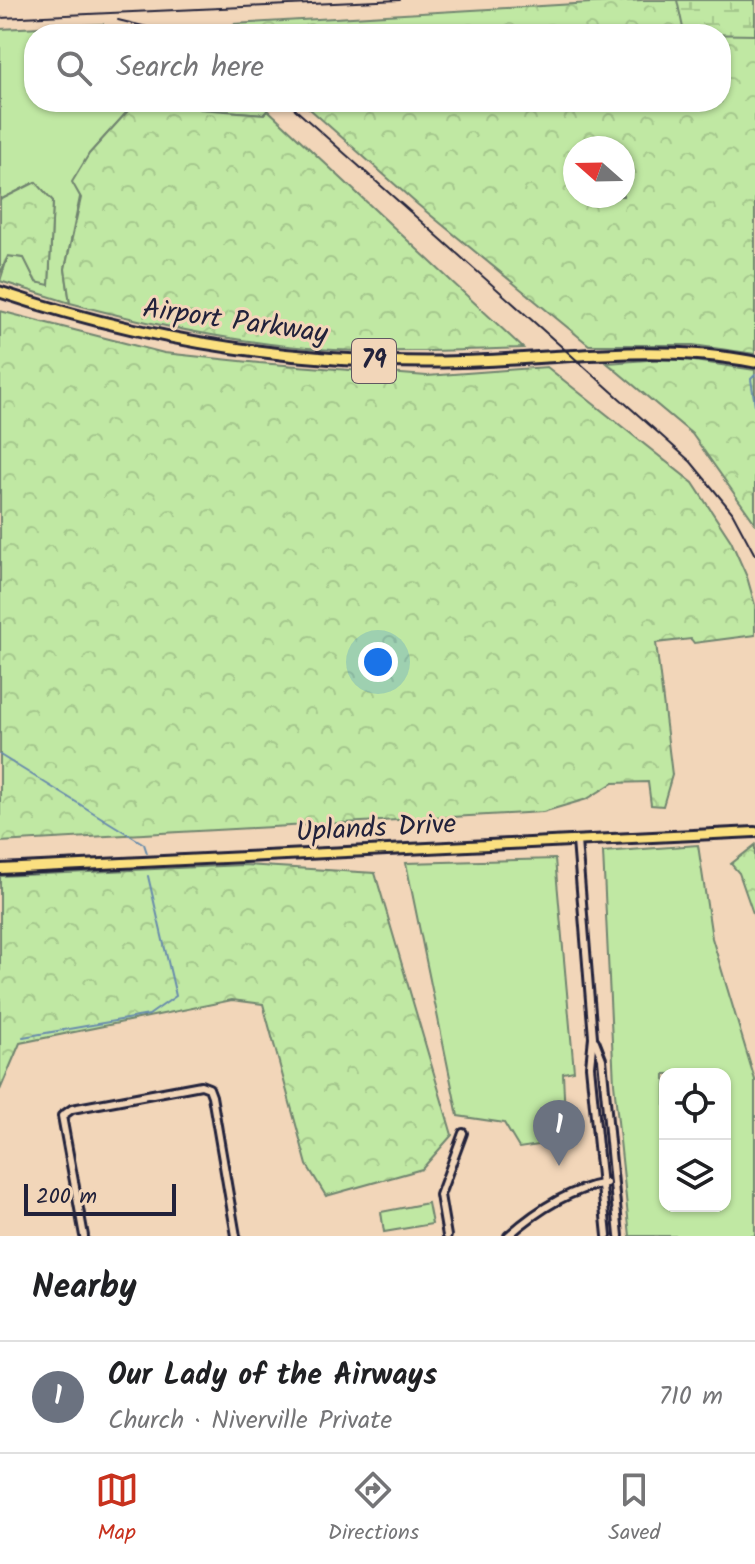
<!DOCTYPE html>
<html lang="en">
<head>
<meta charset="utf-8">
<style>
  body { margin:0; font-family:Kalam,sans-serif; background:#f6f6f6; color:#202124 }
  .controls { position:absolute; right:24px; bottom:24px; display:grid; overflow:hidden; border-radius:16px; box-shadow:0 2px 6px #0004 }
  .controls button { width:72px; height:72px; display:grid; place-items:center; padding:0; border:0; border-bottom:2px solid #e0e0e0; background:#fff; color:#202124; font:40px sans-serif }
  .compass { position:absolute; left:563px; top:136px; width:72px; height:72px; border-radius:50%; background:#fff; box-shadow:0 2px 6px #0004; rotate:290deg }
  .scale { position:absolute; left:24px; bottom:20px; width:152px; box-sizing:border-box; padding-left:8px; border:4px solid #22223b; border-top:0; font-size:22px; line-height:28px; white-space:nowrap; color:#22223b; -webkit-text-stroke:6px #f2d6b9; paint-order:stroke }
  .you { position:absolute; left:378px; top:662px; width:28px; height:28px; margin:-20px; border:6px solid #fff; border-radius:50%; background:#1a73e8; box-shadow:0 0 0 12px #1a73e833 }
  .badge { display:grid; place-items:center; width:52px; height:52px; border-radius:50%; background:#c8321e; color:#fff; font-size:26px; font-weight:700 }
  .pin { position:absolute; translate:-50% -66px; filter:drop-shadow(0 2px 4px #0008) }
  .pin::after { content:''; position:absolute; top:42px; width:28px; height:24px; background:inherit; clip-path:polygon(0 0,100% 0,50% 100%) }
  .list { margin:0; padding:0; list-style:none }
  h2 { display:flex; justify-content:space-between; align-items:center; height:104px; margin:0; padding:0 32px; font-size:34px }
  h2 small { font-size:26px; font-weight:400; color:#757577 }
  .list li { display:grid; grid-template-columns:52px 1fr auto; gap:24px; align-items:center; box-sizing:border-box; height:112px; padding:0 32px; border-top:2px solid #e0e0e0 }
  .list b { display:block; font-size:30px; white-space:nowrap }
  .list p { margin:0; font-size:26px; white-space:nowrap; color:#757577 }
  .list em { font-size:26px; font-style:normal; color:#757577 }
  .icon { flex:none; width:44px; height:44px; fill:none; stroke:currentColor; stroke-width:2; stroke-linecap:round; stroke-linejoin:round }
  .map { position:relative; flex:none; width:755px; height:1236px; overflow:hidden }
  .search { position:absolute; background:#fff; box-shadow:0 2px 6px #0004; left:24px; right:24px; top:24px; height:88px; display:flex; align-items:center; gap:20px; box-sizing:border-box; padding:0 28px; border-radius:32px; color:#757577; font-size:30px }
  .sheet { height:216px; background:#fff }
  nav { display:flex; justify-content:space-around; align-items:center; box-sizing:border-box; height:112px; border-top:2px solid #e0e0e0; background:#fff; font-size:22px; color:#757577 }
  nav a { display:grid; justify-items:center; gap:4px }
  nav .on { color:#c8321e }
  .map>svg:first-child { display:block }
</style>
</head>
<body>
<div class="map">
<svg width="755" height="1236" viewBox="0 0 755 1236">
  <defs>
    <pattern id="forest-crowns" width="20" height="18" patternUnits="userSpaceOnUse" patternTransform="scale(2)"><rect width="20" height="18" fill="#c0e8a3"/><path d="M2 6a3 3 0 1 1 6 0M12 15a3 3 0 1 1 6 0" fill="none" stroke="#a5c78d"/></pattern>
    <pattern id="wetland-marsh" width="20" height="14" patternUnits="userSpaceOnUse" patternTransform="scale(2)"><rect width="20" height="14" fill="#c0e8a3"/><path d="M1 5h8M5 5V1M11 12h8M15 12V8" fill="none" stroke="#a5c78d"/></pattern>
  </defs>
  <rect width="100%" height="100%" fill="#f2d6b9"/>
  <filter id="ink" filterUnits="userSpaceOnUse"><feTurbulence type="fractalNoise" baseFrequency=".0125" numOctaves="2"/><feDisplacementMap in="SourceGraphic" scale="16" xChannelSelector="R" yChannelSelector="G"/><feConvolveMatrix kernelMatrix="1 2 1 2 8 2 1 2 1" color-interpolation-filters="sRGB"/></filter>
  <g filter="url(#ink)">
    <g fill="#c0e8a3" stroke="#71856f" stroke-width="2" fill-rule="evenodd">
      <path d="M103,24L111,34H34V102H136L89,154L65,269L70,303L0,281L8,256L25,258L36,282L49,284L53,201L35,182L0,200V29Z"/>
      <path d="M199,102H257L268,110L264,114L199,109Z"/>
      <path d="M698,845L712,938L755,1080V1236H630L614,1083L603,852ZM665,1074H725V1206H665Z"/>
      <path d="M555,859L574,1071L563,1073L566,1141L519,1148L504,1123L458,1116L406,863Z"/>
      <path d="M428,1203L432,1224L384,1232L381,1212Z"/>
    </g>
    <g fill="url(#forest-crowns)" stroke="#71856f" stroke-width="2" fill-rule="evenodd">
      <path d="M642,0H755V354L693,345H589L417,204L302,102H721V34H241L234,24ZM575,148H623V196H575Z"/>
      <path d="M136,102H199L200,109L264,114L268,110L523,348C460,350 397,353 334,350C245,345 156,326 70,303L65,269L81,198L72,182L89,154Z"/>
      <path d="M36,182L53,201L49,285L36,282L24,258L8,256L0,274V200Z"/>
      <path d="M0,311L164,353L259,363L427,376L547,367L693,483L731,541L747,577L755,605V635L694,643L691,639L656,643L672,775L663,806L651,805L648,782L613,783L587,799L543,812L0,842Z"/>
      <path d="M674,358L755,370V523L692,434L607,363Z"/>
      <path d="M755,845V919L739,873L731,864Z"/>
      <path d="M243,865L375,873L452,1135L422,1169L326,1196L307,1165L263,1004L232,1000L20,1043L0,1090V876Z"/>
    </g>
    <path fill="url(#wetland-marsh)" stroke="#71856f" stroke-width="2" d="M677,0H755V35L694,34L683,28Z"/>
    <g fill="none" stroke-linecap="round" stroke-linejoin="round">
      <g stroke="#698cac" stroke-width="2">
        <path d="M755,375L751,379L755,405"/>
        <path d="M0,755L144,844L147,853"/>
        <path d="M23,1037L149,1015L176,996L148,876"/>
      </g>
      <g stroke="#22223b" stroke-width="12">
        <g id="minor">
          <path d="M577,841L593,1037L590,1066L607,1236"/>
          <path d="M595,1041L602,1059L619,1236"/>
          <path d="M84,1236L62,1116L72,1109L201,1085L209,1088L212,1096L236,1236"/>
          <path d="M447,1236L440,1195L463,1133"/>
          <path d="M508,1236C535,1212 570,1189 606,1183"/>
        </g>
      </g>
      <g stroke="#22223b" stroke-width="14">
        <path id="major" d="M0,869L755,832"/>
      </g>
      <g stroke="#22223b" stroke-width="15">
        <path id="highway" d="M0,292C141,339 287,363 435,362C542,362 648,341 755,362"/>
      </g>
      <use href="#minor" stroke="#f2d6b9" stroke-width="6"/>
      <use href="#major" stroke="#fbe080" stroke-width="8"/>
      <use href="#highway" stroke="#fbe080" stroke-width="9"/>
      <g stroke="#22223b" stroke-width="2">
        <path d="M0,18L400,0"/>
        <path d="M118,20L176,34"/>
        <path d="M287,102L691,462L732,512L755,555"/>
      </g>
    </g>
  </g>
  <g text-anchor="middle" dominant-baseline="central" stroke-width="6" stroke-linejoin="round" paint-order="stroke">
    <rect fill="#f2d6b9" stroke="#605861" stroke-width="2" x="352" y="339" width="44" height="44" rx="6"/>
    <g font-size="26" font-weight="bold" fill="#22223b">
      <text x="374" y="361">79</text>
    </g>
    <g font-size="28" fill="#22223b" stroke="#f2d6b9">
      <text transform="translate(235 322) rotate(8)">Airport Parkway</text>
      <text transform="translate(376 829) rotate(-3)">Uplands Drive</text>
    </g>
  </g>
</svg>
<div class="controls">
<button><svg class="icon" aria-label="locate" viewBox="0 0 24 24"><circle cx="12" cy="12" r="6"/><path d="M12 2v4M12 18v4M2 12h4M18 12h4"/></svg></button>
<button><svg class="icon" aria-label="layers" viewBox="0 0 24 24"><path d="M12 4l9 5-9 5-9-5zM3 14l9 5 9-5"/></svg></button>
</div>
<svg class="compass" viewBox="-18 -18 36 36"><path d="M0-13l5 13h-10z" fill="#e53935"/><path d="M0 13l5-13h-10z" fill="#757577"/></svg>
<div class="scale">200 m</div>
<div class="you"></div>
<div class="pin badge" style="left:559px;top:1166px;background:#6b7280">1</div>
<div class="search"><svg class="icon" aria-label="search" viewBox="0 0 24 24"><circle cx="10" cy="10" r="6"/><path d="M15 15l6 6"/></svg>Search here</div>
</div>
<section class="sheet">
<h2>Nearby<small></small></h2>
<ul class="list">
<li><span class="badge" style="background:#6b7280">1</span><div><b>Our Lady of the Airways</b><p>Church · Niverville Private</p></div><em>710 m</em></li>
</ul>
</section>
<nav>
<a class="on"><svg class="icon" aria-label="map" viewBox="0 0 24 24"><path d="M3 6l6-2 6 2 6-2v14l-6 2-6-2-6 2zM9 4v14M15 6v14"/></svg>Map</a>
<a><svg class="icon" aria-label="directions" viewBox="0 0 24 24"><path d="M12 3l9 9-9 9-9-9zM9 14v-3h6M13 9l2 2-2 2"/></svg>Directions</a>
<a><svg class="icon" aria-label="saved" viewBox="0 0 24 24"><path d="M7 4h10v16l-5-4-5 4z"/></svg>Saved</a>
</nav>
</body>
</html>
